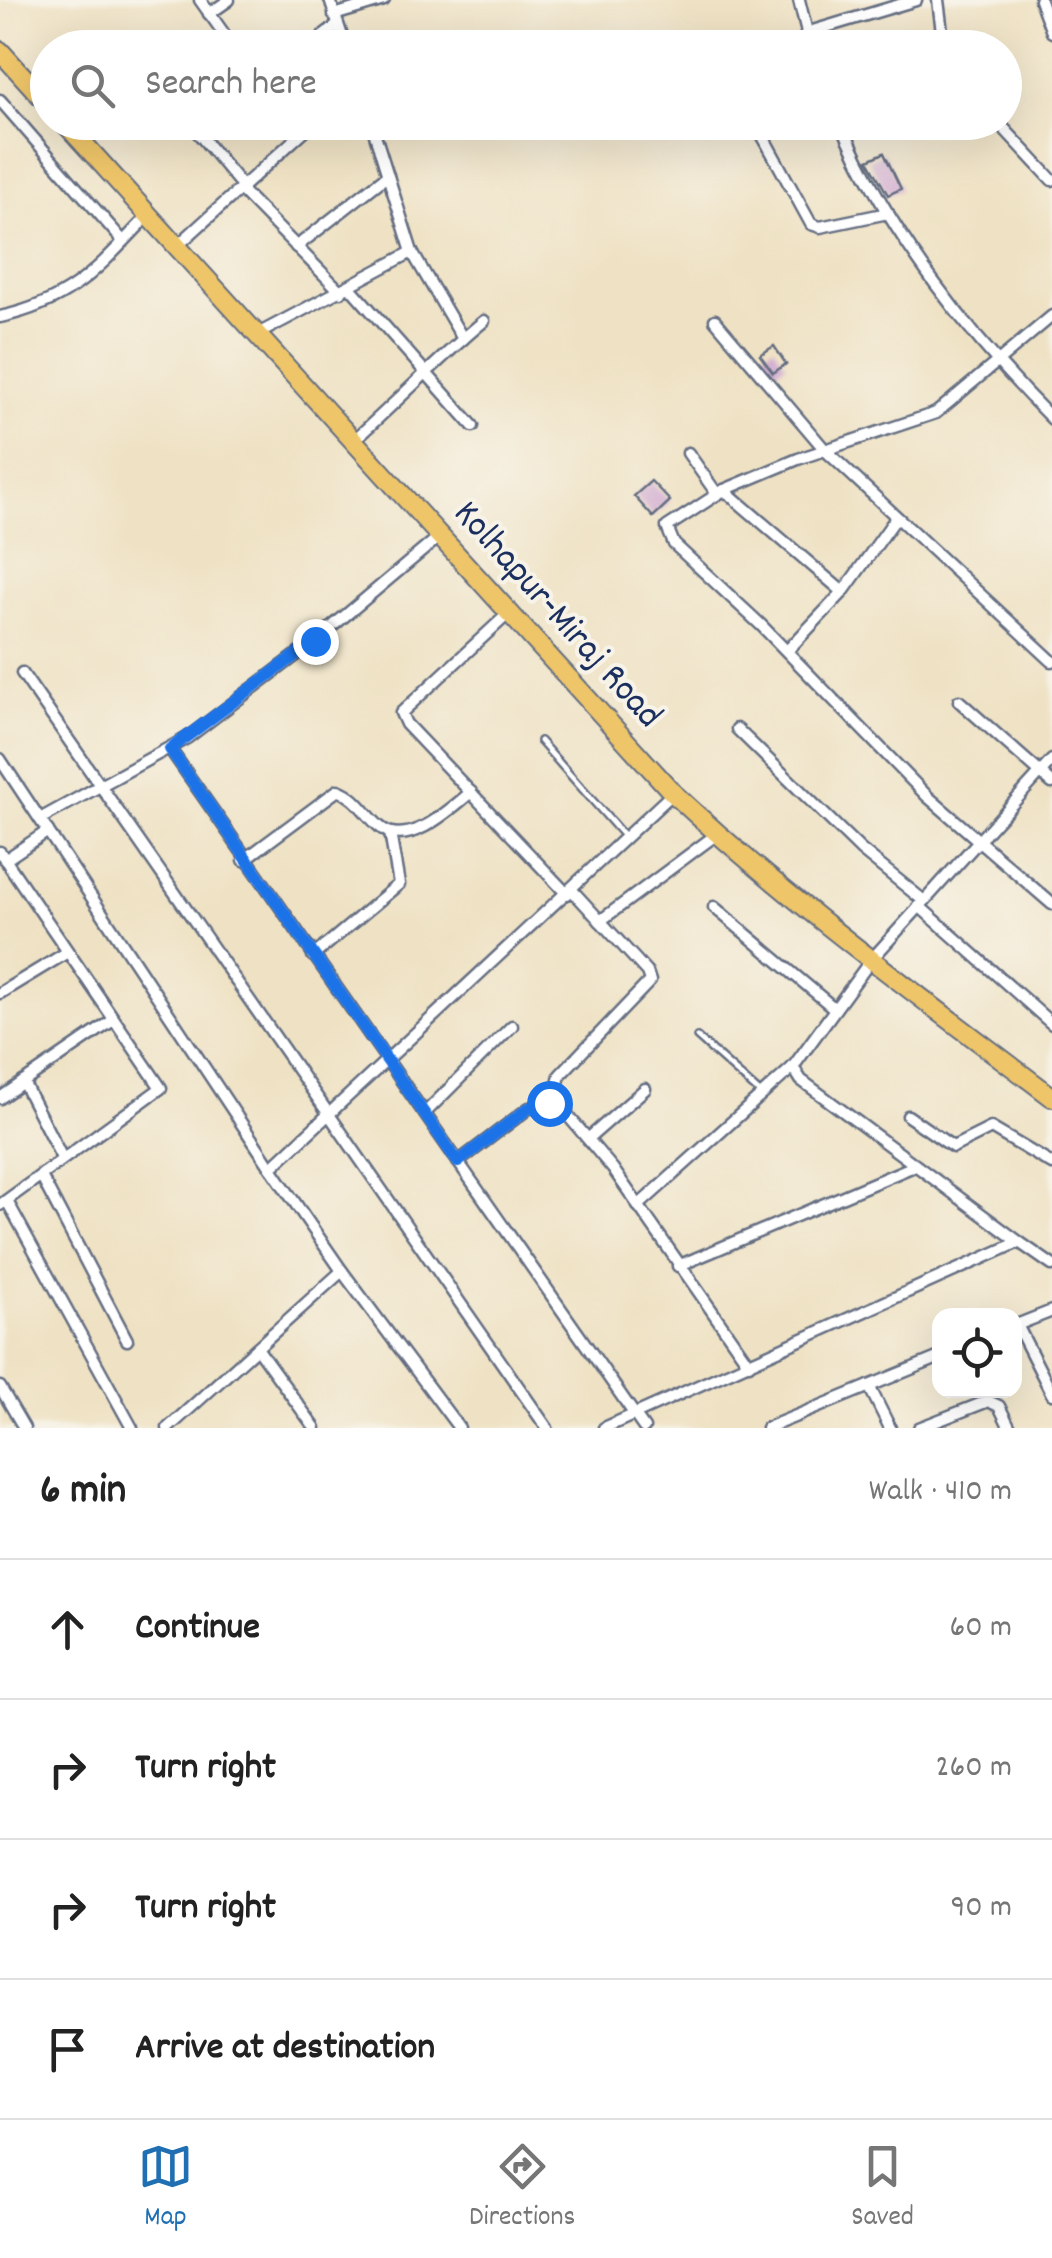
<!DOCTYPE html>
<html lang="en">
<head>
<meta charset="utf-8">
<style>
  body { margin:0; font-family:Dekko,sans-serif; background:#f2f2f2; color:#222 }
  .controls { position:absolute; right:30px; bottom:30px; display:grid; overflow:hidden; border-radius:20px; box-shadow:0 10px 40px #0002 }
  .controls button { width:90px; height:90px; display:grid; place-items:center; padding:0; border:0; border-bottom:2px solid #e0e0e0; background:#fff; color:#222; font:50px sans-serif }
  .stop { position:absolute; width:30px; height:30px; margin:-22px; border:8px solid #1a73e8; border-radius:50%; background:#fff }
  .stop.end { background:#1a73e8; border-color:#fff; box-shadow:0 2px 10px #0008 }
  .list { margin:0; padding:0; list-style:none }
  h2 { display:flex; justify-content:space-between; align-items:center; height:130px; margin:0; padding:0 40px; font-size:42px }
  h2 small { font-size:32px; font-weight:400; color:#767676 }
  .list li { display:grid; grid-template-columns:65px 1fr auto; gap:30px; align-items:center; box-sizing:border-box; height:140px; padding:0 40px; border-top:2px solid #e0e0e0 }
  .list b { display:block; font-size:38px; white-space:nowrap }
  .list em { font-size:32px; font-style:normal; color:#767676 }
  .icon { flex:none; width:55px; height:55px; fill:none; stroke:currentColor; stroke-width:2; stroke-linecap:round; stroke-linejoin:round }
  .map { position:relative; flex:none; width:1052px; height:1428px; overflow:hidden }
  .search { position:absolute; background:#fff; box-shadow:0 10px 40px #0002; left:30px; right:30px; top:30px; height:110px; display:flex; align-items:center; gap:25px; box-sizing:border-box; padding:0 35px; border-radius:55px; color:#767676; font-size:38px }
  .sheet { height:690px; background:#fff }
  nav { display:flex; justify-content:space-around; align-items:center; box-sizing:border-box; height:140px; border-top:2px solid #e0e0e0; background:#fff; font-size:28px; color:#767676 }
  nav a { display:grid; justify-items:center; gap:5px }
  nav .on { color:#1f6fb2 }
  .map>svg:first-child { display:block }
</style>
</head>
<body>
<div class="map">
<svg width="1052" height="1428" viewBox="0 0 1052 1428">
  <rect width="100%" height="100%" fill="#f7f3e8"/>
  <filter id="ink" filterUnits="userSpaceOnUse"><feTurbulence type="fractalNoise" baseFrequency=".01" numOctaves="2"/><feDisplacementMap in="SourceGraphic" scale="20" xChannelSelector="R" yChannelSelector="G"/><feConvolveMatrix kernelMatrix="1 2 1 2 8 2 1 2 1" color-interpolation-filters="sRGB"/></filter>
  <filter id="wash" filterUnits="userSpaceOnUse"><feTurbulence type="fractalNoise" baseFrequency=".0048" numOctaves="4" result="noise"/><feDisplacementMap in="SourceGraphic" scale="40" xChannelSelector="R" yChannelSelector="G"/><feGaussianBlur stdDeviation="2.25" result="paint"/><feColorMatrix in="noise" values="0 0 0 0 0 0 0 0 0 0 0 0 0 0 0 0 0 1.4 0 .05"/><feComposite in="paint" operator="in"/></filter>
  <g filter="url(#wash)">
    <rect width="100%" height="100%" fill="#efe2c4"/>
    <g id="blocks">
      <g fill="#d1acd0">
        <path d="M884,153L901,189L888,195L868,160Z"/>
        <path d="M774,346L786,364L773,373L760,355Z"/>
        <path d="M651,481L670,501L653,517L634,496Z"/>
      </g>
    </g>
  </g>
  <g filter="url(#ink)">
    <use href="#blocks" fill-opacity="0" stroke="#656e82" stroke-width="2.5"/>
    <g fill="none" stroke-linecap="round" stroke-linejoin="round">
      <g stroke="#656e82" stroke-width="10">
        <g id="lane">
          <path d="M540,741L624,836"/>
          <path d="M697,1037L761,1094"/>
        </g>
      </g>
      <g stroke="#656e82" stroke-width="15">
        <g id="street">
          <path d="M200,0L234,48"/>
          <path d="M330,0L346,48"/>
          <path d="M799,0L811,48"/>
          <path d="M938,0L944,48"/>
          <path d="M1040,0L1052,32"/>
          <path d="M209,14L229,0"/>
          <path d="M334,15L384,0"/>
          <path d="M806,33L916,0"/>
          <path d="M308,48L338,25"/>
          <path d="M0,100L123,241"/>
          <path d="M189,122L243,187"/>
          <path d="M841,122C886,230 970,337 1052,419"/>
          <path d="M998,122L1052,180"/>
          <path d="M373,129L395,122"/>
          <path d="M760,131L811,224L820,227L888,213"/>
          <path d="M240,189L341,292"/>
          <path d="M176,247L314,122"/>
          <path d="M296,247L388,175"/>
          <path d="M412,252L463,339"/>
          <path d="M350,287L473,426"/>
          <path d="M1052,316L936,413L798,459L724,490L667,527L674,544L761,625L927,796L1052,904"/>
          <path d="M0,317C73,301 98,268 148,216"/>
          <path d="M715,320L826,451L1052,661"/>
          <path d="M256,335L412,252L371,122"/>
          <path d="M353,441C398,401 438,359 484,321"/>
          <path d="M688,453L717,494"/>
          <path d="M724,490L843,592"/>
          <path d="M509,613L401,713L406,724L567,894"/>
          <path d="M787,651L843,592L896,518"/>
          <path d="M22,673L547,1428"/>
          <path d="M959,701L1052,783"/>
          <path d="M737,729L861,850L924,901"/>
          <path d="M170,749L644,1428"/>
          <path d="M0,759L271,1168"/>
          <path d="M40,819L187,738L315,641L440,536"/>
          <path d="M0,852L161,1088L0,1205"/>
          <path d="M5,860L48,831"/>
          <path d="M244,860L338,790C357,797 365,814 380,827C407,850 451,809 471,792"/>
          <path d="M919,906L1052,1024"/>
          <path d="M714,907L835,1009"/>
          <path d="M600,921L717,834"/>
          <path d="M313,956L399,884L390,833"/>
          <path d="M0,993L66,953"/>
          <path d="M23,1082L62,1158"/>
          <path d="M0,1098L112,1021"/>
          <path d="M553,1104L560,1075L650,981L647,972L571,889"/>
          <path d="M425,1113L512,1026"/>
          <path d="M908,1116L953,1147L991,1128L1052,1164"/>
          <path d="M589,1138L645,1089"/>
          <path d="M458,1162L529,1108L559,1105L613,1169L749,1364"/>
          <path d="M41,1176L127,1340"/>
          <path d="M7,1201L132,1428"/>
          <path d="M638,1206L793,1067"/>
          <path d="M1019,1242L801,1080L793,1067L871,960L1052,760"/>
          <path d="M678,1266L914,1166"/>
          <path d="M342,1271L459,1428"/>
          <path d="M1017,1325L1052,1394"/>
          <path d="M1014,1326L1052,1311"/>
          <path d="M257,1348L315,1428"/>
          <path d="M869,1386L890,1428"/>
          <path d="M0,1387L24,1428"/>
          <path d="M168,1428L342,1271L271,1168L673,793"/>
          <path d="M604,1428L1019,1242L1052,1265"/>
          <path d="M767,1428L940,1357"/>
          <path d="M919,1428L988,1401L999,1406L1010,1428"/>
        </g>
      </g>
      <g stroke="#656e82" stroke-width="22">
        <g id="highway">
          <path d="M0,51L48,104"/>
          <path d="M64,122L673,793C792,904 923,999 1052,1097"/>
        </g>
      </g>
      <use href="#lane" stroke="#fff" stroke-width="5"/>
      <use href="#street" stroke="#fff" stroke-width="10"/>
      <use href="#highway" stroke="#eec569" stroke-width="18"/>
    </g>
  </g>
  <g fill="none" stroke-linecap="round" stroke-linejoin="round" filter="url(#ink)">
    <path stroke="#1a73e8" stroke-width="12" d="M315,641L170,749L458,1162L529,1108L549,1103"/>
  </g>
  <g text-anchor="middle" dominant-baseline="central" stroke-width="8" stroke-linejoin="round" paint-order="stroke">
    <g font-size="38" fill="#1b2f5e" stroke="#f7f3e8">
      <text transform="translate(556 616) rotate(48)">Kolhapur-Miraj Road</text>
    </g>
  </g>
</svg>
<div class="controls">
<button><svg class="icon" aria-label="locate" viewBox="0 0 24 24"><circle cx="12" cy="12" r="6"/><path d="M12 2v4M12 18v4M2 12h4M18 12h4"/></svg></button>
</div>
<div class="stop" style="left:549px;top:1103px"></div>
<div class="stop end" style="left:315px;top:641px"></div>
<div class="search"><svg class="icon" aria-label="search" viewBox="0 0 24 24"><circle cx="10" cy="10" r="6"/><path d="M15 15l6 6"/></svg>Search here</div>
</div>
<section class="sheet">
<h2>6 min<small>Walk · 410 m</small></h2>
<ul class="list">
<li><svg class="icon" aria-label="ahead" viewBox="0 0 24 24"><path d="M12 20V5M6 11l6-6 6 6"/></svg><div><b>Continue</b></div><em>60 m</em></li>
<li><svg class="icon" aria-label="right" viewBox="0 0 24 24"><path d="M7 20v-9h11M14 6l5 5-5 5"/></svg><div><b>Turn right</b></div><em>260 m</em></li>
<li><svg class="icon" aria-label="right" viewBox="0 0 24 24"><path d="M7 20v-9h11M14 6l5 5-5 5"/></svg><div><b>Turn right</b></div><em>90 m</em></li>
<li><svg class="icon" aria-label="arrive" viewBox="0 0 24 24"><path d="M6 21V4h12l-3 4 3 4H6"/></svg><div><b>Arrive at destination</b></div></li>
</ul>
</section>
<nav>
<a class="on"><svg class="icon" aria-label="map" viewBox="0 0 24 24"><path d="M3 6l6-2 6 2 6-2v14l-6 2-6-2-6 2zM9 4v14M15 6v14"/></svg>Map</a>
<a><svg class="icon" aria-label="directions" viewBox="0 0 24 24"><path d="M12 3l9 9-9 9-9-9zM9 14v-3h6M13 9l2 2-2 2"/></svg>Directions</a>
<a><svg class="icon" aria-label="saved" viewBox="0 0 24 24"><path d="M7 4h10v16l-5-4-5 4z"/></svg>Saved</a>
</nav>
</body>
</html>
